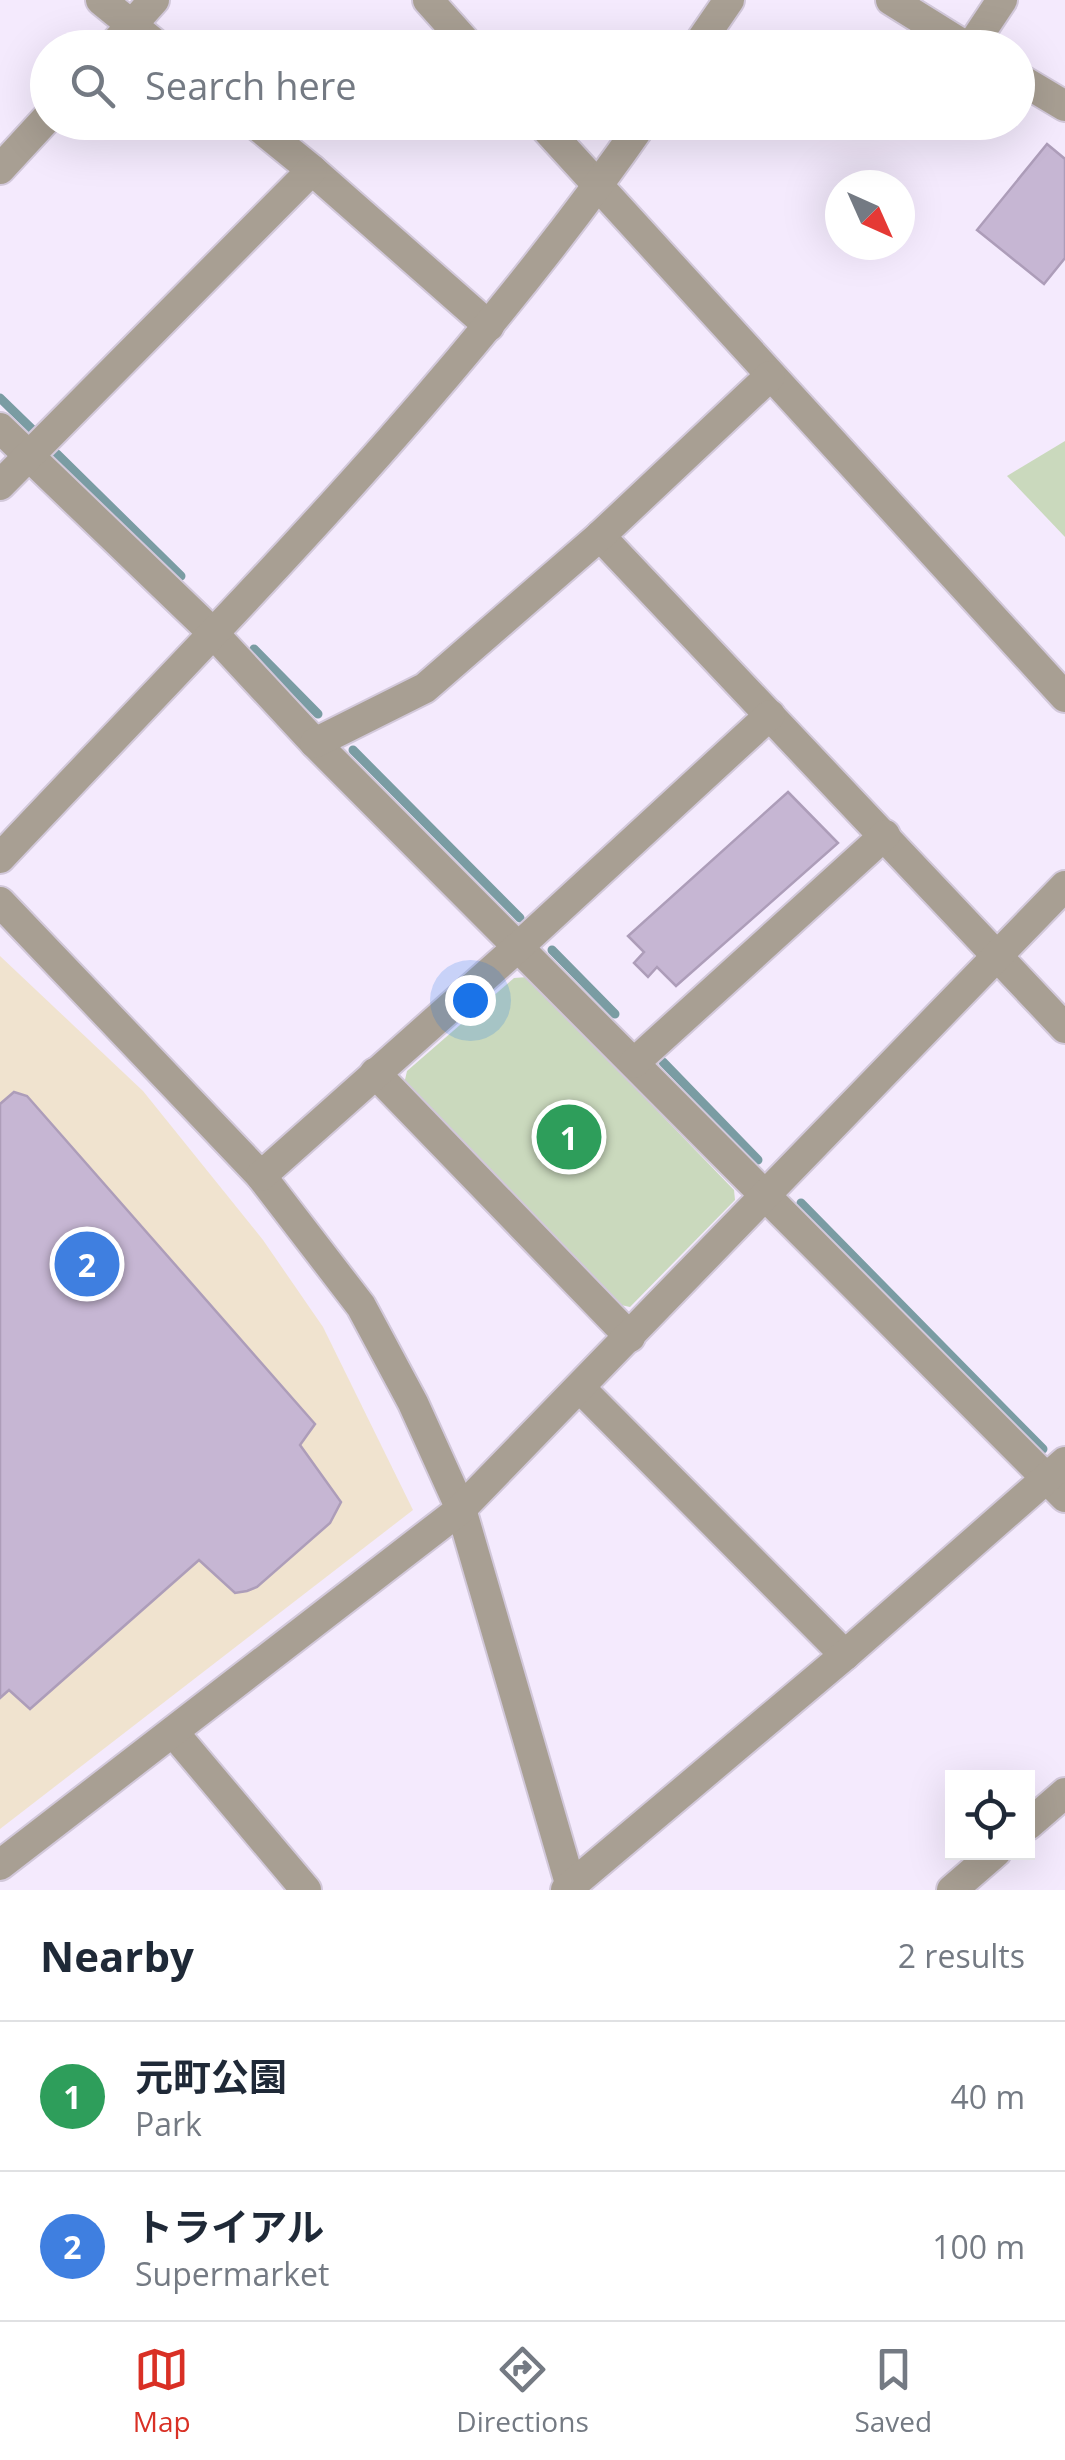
<!DOCTYPE html>
<html lang="en">
<head>
<meta charset="utf-8">
<style>
  body { margin:0; font-family:"Open Sans","Noto Sans JP",sans-serif; background:#f2f2f3; color:#1f2937 }
  .controls { position:absolute; right:30px; bottom:30px; display:grid; overflow:hidden; border-radius:0px; box-shadow:0 10px 40px #0002 }
  .controls button { width:90px; height:90px; display:grid; place-items:center; padding:0; border:0; border-bottom:2px solid #e0e1e3; background:#fff; color:#1f2937; font:50px sans-serif }
  .compass { position:absolute; left:825px; top:170px; width:90px; height:90px; border-radius:50%; background:#fff; box-shadow:0 10px 40px #0002; rotate:135deg }
  .you { position:absolute; left:470px; top:1000px; width:35px; height:35px; margin:-25px; border:8px solid #fff; border-radius:50%; background:#1a73e8; box-shadow:0 0 0 15px #1a73e833 }
  .badge { display:grid; place-items:center; width:65px; height:65px; border-radius:50%; background:#d93025; color:#fff; font-size:32px; font-weight:700 }
  .pin { position:absolute; translate:-50% -50%; border:5px solid #fff; box-shadow:0 2px 10px #0006 }
  .list { margin:0; padding:0; list-style:none }
  h2 { display:flex; justify-content:space-between; align-items:center; height:130px; margin:0; padding:0 40px; font-size:42px }
  h2 small { font-size:32px; font-weight:400; color:#747a83 }
  .list li { display:grid; grid-template-columns:65px 1fr auto; gap:30px; align-items:center; box-sizing:border-box; height:150px; padding:0 40px; border-top:2px solid #e0e1e3 }
  .list b { display:block; font-size:38px; white-space:nowrap }
  .list p { margin:0; font-size:32px; white-space:nowrap; color:#747a83 }
  .list em { font-size:32px; font-style:normal; color:#747a83 }
  .icon { flex:none; width:55px; height:55px; fill:none; stroke:currentColor; stroke-width:2; stroke-linecap:round; stroke-linejoin:round }
  .map { position:relative; flex:none; width:1065px; height:1890px; overflow:hidden }
  .search { position:absolute; background:#fff; box-shadow:0 10px 40px #0002; left:30px; right:30px; top:30px; height:110px; display:flex; align-items:center; gap:25px; box-sizing:border-box; padding:0 35px; border-radius:55px; color:#747a83; font-size:38px }
  .sheet { height:430px; background:#fff }
  nav { display:flex; justify-content:space-around; align-items:center; box-sizing:border-box; height:140px; border-top:2px solid #e0e1e3; background:#fff; font-size:28px; color:#747a83 }
  nav a { display:grid; justify-items:center; gap:5px }
  nav .on { color:#d93025 }
  .map>svg:first-child { display:block }
</style>
</head>
<body>
<div class="map">
<svg width="1065" height="1890" viewBox="0 0 1065 1890">
  <rect width="100%" height="100%" fill="#f4eafd"/>
  <path fill="#f0e3cf" d="M0,956L143,1091L263,1240L323,1327L413,1510L0,1829Z"/>
  <g fill="#cad9bd">
    <path d="M1065,441V537L1007,476Z"/>
    <path d="M528,977L734,1190L735,1200L630,1307L621,1305L404,1084L407,1071L514,978Z"/>
  </g>
  <g fill="none" stroke-linecap="round" stroke-linejoin="round">
    <g stroke="#7a9ca3" stroke-width="9">
      <path d="M0,398L36,433"/>
      <path d="M57,454L181,576"/>
      <path d="M254,649L318,714"/>
      <path d="M353,750L520,918"/>
      <path d="M552,950L615,1014"/>
      <path d="M663,1062L758,1160"/>
      <path d="M801,1203L1043,1449"/>
    </g>
  </g>
  <g fill="#c6b6d3" stroke="#ad9db9" stroke-width="2.5">
    <path d="M1047,144L1065,159V258L1044,284L977,230Z"/>
    <path d="M788,792L838,843L676,986L657,967L648,977L634,963L644,952L628,936Z"/>
    <path d="M14,1092L27,1096L315,1424L300,1445L341,1502L330,1523L257,1587L247,1591L235,1593L199,1560L30,1709L9,1690L0,1698V1104Z"/>
  </g>
  <g fill="none" stroke-linecap="round" stroke-linejoin="round">
    <g stroke="#d2c8da" stroke-width="34">
      <g id="minor">
        <path d="M101,0L160,48"/>
        <path d="M428,0L471,48"/>
        <path d="M891,0L968,48"/>
        <path d="M111,48L154,0"/>
        <path d="M696,48L729,0"/>
        <path d="M970,48L1002,0"/>
        <path d="M1018,78L1065,106"/>
        <path d="M253,122L312,170L489,326"/>
        <path d="M540,122L1065,697"/>
        <path d="M0,169L48,117"/>
        <path d="M0,428L212,632L315,743L1065,1497"/>
        <path d="M0,485L312,170"/>
        <path d="M600,536L1065,1028"/>
        <path d="M315,743L425,688L600,536L770,376"/>
        <path d="M0,858C223,621 457,390 643,122"/>
        <path d="M0,902L261,1176L361,1306L413,1403L461,1509L572,1890"/>
        <path d="M634,1063L885,835"/>
        <path d="M375,1073L630,1337"/>
        <path d="M261,1176L517,948L770,715"/>
        <path d="M581,1389L845,1655"/>
        <path d="M173,1732L306,1890"/>
        <path d="M1028,1825L1065,1793"/>
        <path d="M0,1865L461,1509L1065,886"/>
        <path d="M566,1890L845,1655L1065,1462"/>
        <path d="M952,1890L996,1852"/>
      </g>
    </g>
    <use href="#minor" stroke="#a89f93" stroke-width="30"/>
  </g>
</svg>
<div class="controls">
<button><svg class="icon" aria-label="locate" viewBox="0 0 24 24"><circle cx="12" cy="12" r="6"/><path d="M12 2v4M12 18v4M2 12h4M18 12h4"/></svg></button>
</div>
<svg class="compass" viewBox="-18 -18 36 36"><path d="M0-13l5 13h-10z" fill="#e53935"/><path d="M0 13l5-13h-10z" fill="#747a83"/></svg>
<div class="you"></div>
<div class="pin badge" style="left:569px;top:1137px;background:#2e9e5b">1</div>
<div class="pin badge" style="left:87px;top:1264px;background:#3f7fe0">2</div>
<div class="search"><svg class="icon" aria-label="search" viewBox="0 0 24 24"><circle cx="10" cy="10" r="6"/><path d="M15 15l6 6"/></svg>Search here</div>
</div>
<section class="sheet">
<h2>Nearby<small>2 results</small></h2>
<ul class="list">
<li><span class="badge" style="background:#2e9e5b">1</span><div><b>元町公園</b><p>Park</p></div><em>40 m</em></li>
<li><span class="badge" style="background:#3f7fe0">2</span><div><b>トライアル</b><p>Supermarket</p></div><em>100 m</em></li>
</ul>
</section>
<nav>
<a class="on"><svg class="icon" aria-label="map" viewBox="0 0 24 24"><path d="M3 6l6-2 6 2 6-2v14l-6 2-6-2-6 2zM9 4v14M15 6v14"/></svg>Map</a>
<a><svg class="icon" aria-label="directions" viewBox="0 0 24 24"><path d="M12 3l9 9-9 9-9-9zM9 14v-3h6M13 9l2 2-2 2"/></svg>Directions</a>
<a><svg class="icon" aria-label="saved" viewBox="0 0 24 24"><path d="M7 4h10v16l-5-4-5 4z"/></svg>Saved</a>
</nav>
</body>
</html>
